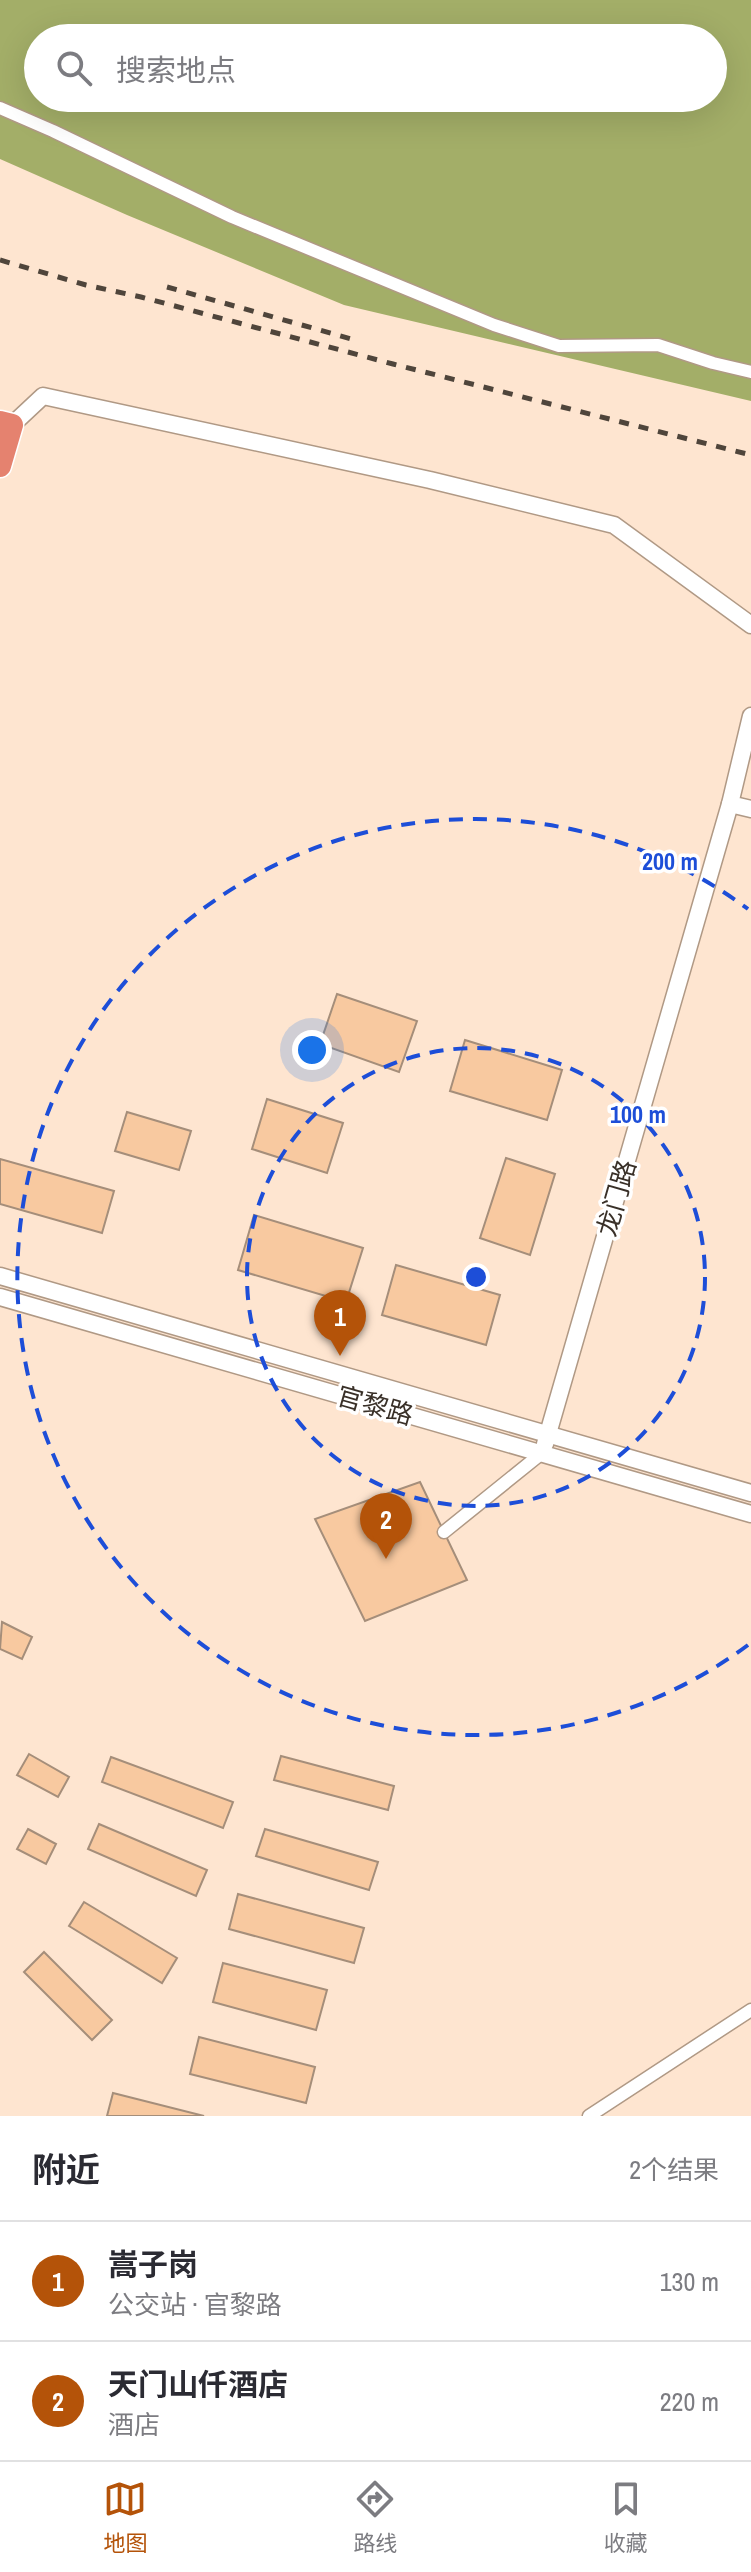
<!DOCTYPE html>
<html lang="zh">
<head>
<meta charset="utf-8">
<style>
  body { margin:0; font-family:"Archivo Narrow","Noto Sans SC",sans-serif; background:#f2f2f3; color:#2b2b33 }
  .you { position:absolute; left:312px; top:1050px; width:28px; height:28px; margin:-20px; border:6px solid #fff; border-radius:50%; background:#1a73e8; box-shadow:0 0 0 12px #1a73e833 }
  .badge { display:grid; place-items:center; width:52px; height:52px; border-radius:50%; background:#b45309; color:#fff; font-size:26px; font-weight:700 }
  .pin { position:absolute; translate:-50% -66px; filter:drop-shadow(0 2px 4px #0008) }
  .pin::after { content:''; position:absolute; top:42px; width:28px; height:24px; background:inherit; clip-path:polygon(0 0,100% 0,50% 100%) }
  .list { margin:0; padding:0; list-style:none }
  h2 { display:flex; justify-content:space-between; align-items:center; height:104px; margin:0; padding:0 32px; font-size:34px }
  h2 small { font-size:26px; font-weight:400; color:#7c7c81 }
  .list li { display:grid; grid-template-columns:52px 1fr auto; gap:24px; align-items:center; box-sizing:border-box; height:120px; padding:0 32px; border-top:2px solid #e1e1e2 }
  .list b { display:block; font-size:30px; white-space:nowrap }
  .list p { margin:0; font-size:26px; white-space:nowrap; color:#7c7c81 }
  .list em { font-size:26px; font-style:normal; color:#7c7c81 }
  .icon { flex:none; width:44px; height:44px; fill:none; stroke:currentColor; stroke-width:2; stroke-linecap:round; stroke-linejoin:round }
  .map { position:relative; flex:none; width:751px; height:2116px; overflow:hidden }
  .search { position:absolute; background:#fff; box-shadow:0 8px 32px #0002; left:24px; right:24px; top:24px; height:88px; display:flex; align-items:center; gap:20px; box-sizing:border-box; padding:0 28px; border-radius:44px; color:#7c7c81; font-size:30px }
  .sheet { height:344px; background:#fff }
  nav { display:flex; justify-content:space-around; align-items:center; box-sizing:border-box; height:112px; border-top:2px solid #e1e1e2; background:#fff; font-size:22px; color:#7c7c81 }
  nav a { display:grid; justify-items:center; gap:4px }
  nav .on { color:#b45309 }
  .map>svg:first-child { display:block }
</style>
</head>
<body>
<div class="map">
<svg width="751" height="2116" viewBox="0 0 751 2116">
  <rect width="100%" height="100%" fill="#fee5d0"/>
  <path fill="#a3ae68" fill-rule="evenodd" d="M0,0H751V401L344,305L127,215L0,159ZM38,38H713V98H38Z"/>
  <g fill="#f8c9a0" stroke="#a58e7a" stroke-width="2">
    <path d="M337,994L417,1021L399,1072L320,1044Z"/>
    <path d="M465,1040L562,1070L547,1120L450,1091Z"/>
    <path d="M267,1099L343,1123L327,1173L252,1149Z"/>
    <path d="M127,1112L191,1131L179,1170L115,1151Z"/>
    <path d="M506,1158L555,1174L530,1255L480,1238Z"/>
    <path d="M0,1159L114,1191L102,1233L0,1204Z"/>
    <path d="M254,1215L363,1248L346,1302L238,1270Z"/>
    <path d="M396,1265L500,1295L486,1345L382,1315Z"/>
    <path d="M420,1482L467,1580L365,1621L315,1519Z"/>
    <path d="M2,1622L32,1637L22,1659L0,1649Z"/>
    <path d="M29,1754L69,1777L58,1797L17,1775Z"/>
    <path d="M281,1756L394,1786L388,1810L274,1780Z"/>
    <path d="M111,1757L233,1802L223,1828L102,1782Z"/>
    <path d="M99,1824L207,1870L196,1896L88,1849Z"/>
    <path d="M28,1829L56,1844L46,1864L17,1849Z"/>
    <path d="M265,1829L378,1862L369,1890L256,1856Z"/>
    <path d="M238,1894L364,1928L354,1963L229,1929Z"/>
    <path d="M84,1902L177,1958L162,1983L69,1926Z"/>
    <path d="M44,1952L112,2020L92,2040L24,1972Z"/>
    <path d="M223,1963L327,1990L316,2030L213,2002Z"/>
    <path d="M199,2037L315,2067L306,2103L190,2074Z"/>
    <path d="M113,2093L204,2116H107Z"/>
  </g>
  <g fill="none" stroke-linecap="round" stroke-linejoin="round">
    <g stroke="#b09985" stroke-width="15">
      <g id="street">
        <path d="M0,108L53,131L232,217L494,325L559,346L658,345L713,363L751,372"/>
        <path d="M444,1532L542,1453"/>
        <path d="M589,2116L751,2010"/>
      </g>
    </g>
    <g stroke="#b09985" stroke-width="19">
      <g id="secondary">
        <path d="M12,425L43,396L430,480L614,525L751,625"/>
        <path d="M751,716L730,804L751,809"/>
        <path d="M0,1276L751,1493"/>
        <path d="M0,1297L751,1514"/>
        <path d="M545,1444L730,804"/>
      </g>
    </g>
    <g stroke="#fff" stroke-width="25">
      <path id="highway" d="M0,422L12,425L0,466"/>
    </g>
    <use href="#street" stroke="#fff" stroke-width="12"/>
    <use href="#secondary" stroke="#fff" stroke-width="16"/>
    <use href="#highway" stroke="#e5826f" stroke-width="22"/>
    <g stroke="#4f453b" stroke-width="5" stroke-dasharray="10 10" stroke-linecap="butt">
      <path d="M0,260L86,285L141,297L393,364L751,455"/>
      <path d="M167,287L355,340"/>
    </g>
  </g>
  <g fill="none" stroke="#1d4ed8" stroke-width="4" stroke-dasharray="14 10">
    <circle cx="476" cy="1277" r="229"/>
    <path d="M748 1645A458 458 0 1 1 748 909"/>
  </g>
  <g text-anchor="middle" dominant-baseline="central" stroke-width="7" stroke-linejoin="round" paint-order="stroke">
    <g font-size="26" fill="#393028" stroke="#fff">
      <text transform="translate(616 1198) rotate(-74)">龙门路</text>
      <text transform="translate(375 1405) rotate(16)">官黎路</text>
    </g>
  </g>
  <circle cx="476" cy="1277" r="12" fill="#1d4ed8" stroke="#fff" stroke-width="4"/>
  <g font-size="24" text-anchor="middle" font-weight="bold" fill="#1d4ed8" stroke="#fff" stroke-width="7" stroke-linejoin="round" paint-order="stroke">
    <text x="670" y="870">200 m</text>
    <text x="638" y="1123">100 m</text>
  </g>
</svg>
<div class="you"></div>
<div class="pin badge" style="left:340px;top:1356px">1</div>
<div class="pin badge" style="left:386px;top:1559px">2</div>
<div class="search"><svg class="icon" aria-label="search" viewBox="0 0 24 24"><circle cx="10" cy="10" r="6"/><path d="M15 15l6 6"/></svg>搜索地点</div>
</div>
<section class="sheet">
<h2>附近<small>2个结果</small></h2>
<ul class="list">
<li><span class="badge">1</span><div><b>嵩子岗</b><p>公交站 · 官黎路</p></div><em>130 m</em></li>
<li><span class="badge">2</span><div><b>天门山仟酒店</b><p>酒店</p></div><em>220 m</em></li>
</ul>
</section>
<nav>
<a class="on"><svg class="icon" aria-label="map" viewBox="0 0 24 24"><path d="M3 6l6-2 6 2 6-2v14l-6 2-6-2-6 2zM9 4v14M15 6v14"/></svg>地图</a>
<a><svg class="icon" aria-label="directions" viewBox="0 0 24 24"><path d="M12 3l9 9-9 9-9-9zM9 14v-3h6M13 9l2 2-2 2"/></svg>路线</a>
<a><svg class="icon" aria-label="saved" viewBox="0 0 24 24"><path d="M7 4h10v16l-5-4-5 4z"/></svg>收藏</a>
</nav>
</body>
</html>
